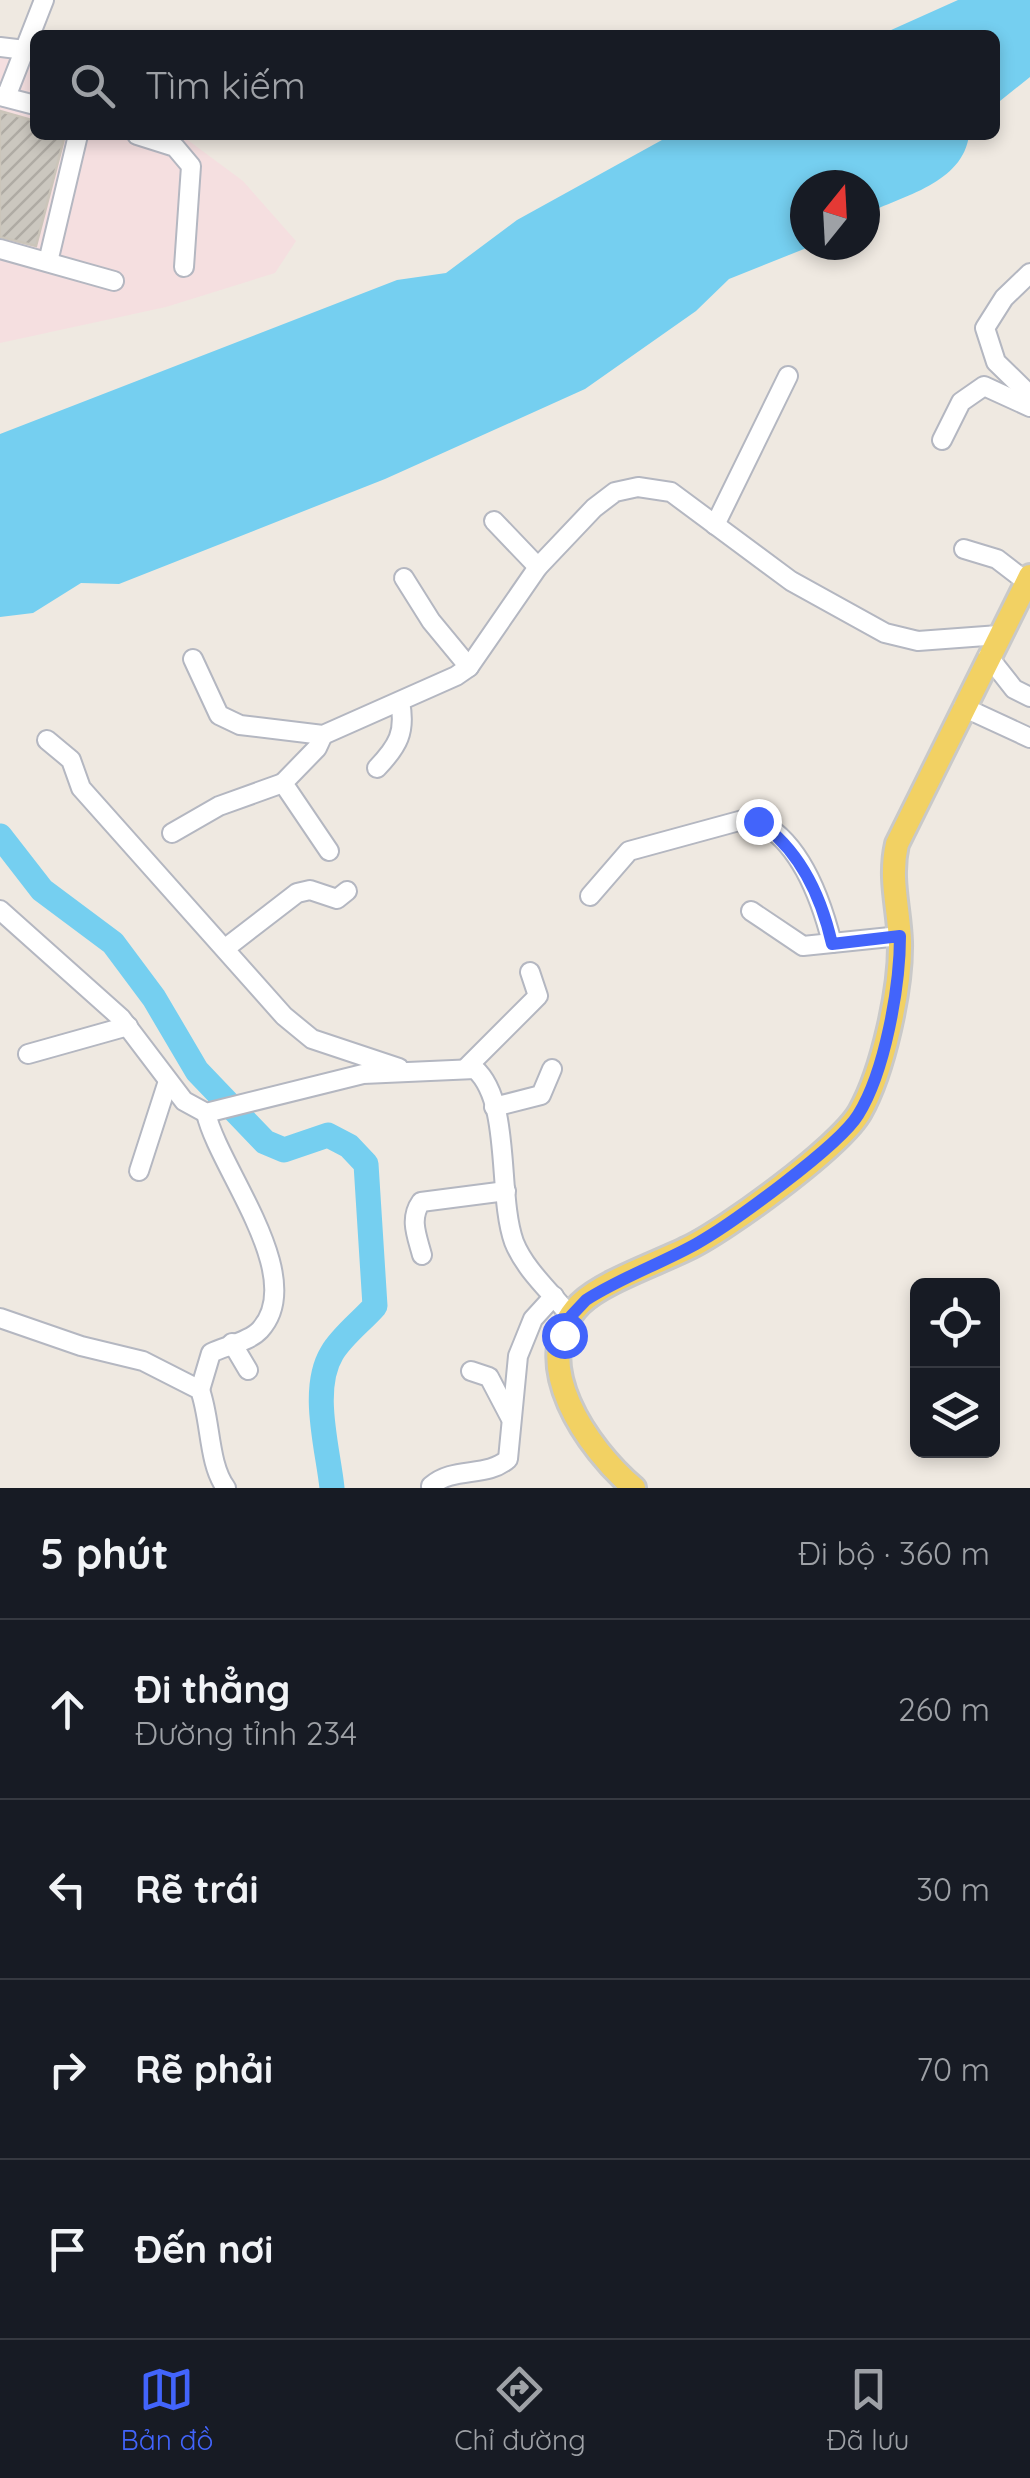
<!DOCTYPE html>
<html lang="vi">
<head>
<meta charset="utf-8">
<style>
  body { margin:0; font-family:Quicksand,sans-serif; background:#242831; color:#f1f3f6 }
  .controls { position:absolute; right:30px; bottom:30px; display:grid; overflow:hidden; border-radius:15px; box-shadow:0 5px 15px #0003 }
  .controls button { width:90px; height:90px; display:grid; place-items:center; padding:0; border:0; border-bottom:2px solid #363941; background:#171b24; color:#f1f3f6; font:50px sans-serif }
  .compass { position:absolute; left:790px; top:170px; width:90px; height:90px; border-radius:50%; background:#171b24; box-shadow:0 5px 15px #0003; rotate:18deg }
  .stop { position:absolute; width:30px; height:30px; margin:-22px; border:8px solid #4264fb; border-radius:50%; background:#fff }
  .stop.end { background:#4264fb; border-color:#fff; box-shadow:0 2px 10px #0008 }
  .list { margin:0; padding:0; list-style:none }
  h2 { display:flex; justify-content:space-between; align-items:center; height:130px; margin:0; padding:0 40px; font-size:42px }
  h2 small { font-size:32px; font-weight:400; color:#9ea1a6 }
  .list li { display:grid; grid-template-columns:65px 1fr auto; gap:30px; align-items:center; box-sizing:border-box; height:180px; padding:0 40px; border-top:2px solid #363941 }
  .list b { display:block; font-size:38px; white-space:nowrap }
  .list p { margin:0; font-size:32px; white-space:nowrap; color:#9ea1a6 }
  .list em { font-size:32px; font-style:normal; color:#9ea1a6 }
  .icon { flex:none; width:55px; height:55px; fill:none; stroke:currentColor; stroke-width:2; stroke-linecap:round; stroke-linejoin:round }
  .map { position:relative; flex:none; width:1030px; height:1488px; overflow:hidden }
  .search { position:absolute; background:#171b24; box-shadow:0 5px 15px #0003; left:30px; right:30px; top:30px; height:110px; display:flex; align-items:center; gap:25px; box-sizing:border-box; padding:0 35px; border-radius:15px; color:#9ea1a6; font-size:38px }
  .sheet { height:850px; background:#171b24 }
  nav { display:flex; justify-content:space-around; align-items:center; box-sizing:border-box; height:140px; border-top:2px solid #363941; background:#171b24; font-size:28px; color:#9ea1a6 }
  nav a { display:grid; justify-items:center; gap:5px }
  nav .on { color:#4264fb }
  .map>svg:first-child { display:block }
</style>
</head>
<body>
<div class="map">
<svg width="1030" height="1488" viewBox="0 0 1030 1488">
  <defs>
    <pattern id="building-hatch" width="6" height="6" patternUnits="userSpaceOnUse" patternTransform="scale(2.5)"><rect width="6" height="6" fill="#cbc7bf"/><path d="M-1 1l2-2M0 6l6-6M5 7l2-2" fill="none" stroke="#afaba4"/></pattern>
  </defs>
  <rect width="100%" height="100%" fill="#efe9e1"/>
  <path fill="#f5dfe0" d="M0,56L35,58V135H181L243,181L296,241L275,273L166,307L0,343Z"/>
  <g fill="#75cff0">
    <path d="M958,0H1030V77L995,105V35H880Z"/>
    <path d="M671,135H969C963,183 903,196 865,214V185H805V245H814L729,279L696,311L585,389L385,479L119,584L81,583L33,613L0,617V434L397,280L446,273L517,220Z"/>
  </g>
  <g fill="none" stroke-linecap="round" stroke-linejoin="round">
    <path stroke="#75cff0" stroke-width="25" d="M0,836L42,890L113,943L154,998L197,1071L265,1142L284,1150L328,1135L349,1146L366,1164L375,1306C362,1321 342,1336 332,1353C310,1389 328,1449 332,1488"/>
  </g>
  <path fill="url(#building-hatch)" stroke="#cbc5ba" stroke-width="2.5" d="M0,111L35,121V135H65L36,246L0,237Z"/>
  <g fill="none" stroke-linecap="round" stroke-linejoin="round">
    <g stroke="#b4b7c1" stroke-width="22">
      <g id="minor">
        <path d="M0,47L25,50"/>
        <path d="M0,96L35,105"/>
        <path d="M6,97L44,0"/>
        <path d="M137,135L175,147L191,166L184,267"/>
        <path d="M0,249L114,281"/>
        <path d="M48,262L78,135"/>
        <path d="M1030,273L1004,298L985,328L996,362L1030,395"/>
        <path d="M942,440L961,402L984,386L1030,407"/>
        <path d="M494,521L538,567"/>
        <path d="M715,525L788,376"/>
        <path d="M964,549L997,559L1027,582"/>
        <path d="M404,578L431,621L469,667"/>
        <path d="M988,656L1014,689L1030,697"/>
        <path d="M193,659L219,715L240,725L323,735L456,676L469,667L538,567L594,508L615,492L638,487L671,492L791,581L885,633L918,641L999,635"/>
        <path d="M963,707L1030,738"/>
        <path d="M323,735L317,748L283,783L329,851"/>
        <path d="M47,740L71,760L81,788L284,1016L312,1039L399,1068"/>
        <path d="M377,768C398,746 406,732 400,702"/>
        <path d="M172,833L219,806L283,783"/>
        <path d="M590,896L629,851L750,818C798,834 821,899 832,943"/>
        <path d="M0,910L121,1018L184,1101L206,1113L363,1074L475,1069C512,1102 497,1195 514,1242C525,1270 552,1293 571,1317"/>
        <path d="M751,911L803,946L900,936"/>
        <path d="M227,947L297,893L310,890L337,899L347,891"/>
        <path d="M28,1054L128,1026"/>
        <path d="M467,1067L538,996L530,972"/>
        <path d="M494,1107L541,1095L552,1069"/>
        <path d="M139,1171L168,1081"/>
        <path d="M422,1255C417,1236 409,1219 421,1202L506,1191"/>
        <path d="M0,1318L81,1346L143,1361L200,1390C211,1420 208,1464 226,1488"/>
        <path d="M232,1343L248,1370"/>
        <path d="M471,1371L489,1377L510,1417"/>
        <path d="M200,1390L211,1353C225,1346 249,1342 260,1330C309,1277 218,1168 206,1113"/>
        <path d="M431,1486C453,1466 487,1478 508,1459L518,1356L533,1319L554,1296"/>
      </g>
    </g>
    <g stroke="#c9c9c9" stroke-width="28">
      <path id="major" d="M634,1488C589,1450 524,1361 580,1304C602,1282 658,1263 688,1248C726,1230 840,1147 860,1112C883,1071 901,989 900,942C899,908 889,879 897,844L1030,576"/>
    </g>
    <use href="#minor" stroke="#fff" stroke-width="18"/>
    <use href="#major" stroke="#f2d163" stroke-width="22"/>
  </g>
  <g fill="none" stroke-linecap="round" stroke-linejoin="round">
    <path stroke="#4264fb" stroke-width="12" d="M564,1335L571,1316L586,1300C620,1278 660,1264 696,1244C730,1225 839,1146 858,1115C885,1072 900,986 900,936L832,944C821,895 800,850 758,821"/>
  </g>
</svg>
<div class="controls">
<button><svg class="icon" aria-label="locate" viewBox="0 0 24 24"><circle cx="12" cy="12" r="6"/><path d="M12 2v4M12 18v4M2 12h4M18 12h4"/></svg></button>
<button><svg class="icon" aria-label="layers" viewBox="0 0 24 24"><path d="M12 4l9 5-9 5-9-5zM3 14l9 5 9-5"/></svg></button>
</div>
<svg class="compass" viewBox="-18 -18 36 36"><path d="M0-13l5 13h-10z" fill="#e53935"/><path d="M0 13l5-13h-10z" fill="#9ea1a6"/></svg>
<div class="stop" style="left:564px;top:1335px"></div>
<div class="stop end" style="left:758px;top:821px"></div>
<div class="search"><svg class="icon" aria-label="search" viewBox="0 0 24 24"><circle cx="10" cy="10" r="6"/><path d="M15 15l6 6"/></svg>Tìm kiếm</div>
</div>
<section class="sheet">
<h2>5 phút<small>Đi bộ · 360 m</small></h2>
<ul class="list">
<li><svg class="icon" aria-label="ahead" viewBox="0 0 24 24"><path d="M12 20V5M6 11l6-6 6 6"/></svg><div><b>Đi thẳng</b><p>Đường tỉnh 234</p></div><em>260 m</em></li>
<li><svg class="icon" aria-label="left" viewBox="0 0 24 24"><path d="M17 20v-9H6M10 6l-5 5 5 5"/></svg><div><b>Rẽ trái</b></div><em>30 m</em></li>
<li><svg class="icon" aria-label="right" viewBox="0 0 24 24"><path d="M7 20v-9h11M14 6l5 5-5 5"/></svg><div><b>Rẽ phải</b></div><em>70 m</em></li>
<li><svg class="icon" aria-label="arrive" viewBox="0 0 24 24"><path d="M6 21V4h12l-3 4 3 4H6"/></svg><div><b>Đến nơi</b></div></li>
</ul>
</section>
<nav>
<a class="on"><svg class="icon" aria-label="map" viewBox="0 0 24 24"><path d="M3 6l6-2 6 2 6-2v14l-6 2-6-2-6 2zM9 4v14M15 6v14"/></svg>Bản đồ</a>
<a><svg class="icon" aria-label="directions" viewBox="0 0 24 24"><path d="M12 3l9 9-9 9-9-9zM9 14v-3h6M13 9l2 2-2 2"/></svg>Chỉ đường</a>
<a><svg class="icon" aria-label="saved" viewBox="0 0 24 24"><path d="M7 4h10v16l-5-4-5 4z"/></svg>Đã lưu</a>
</nav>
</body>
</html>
